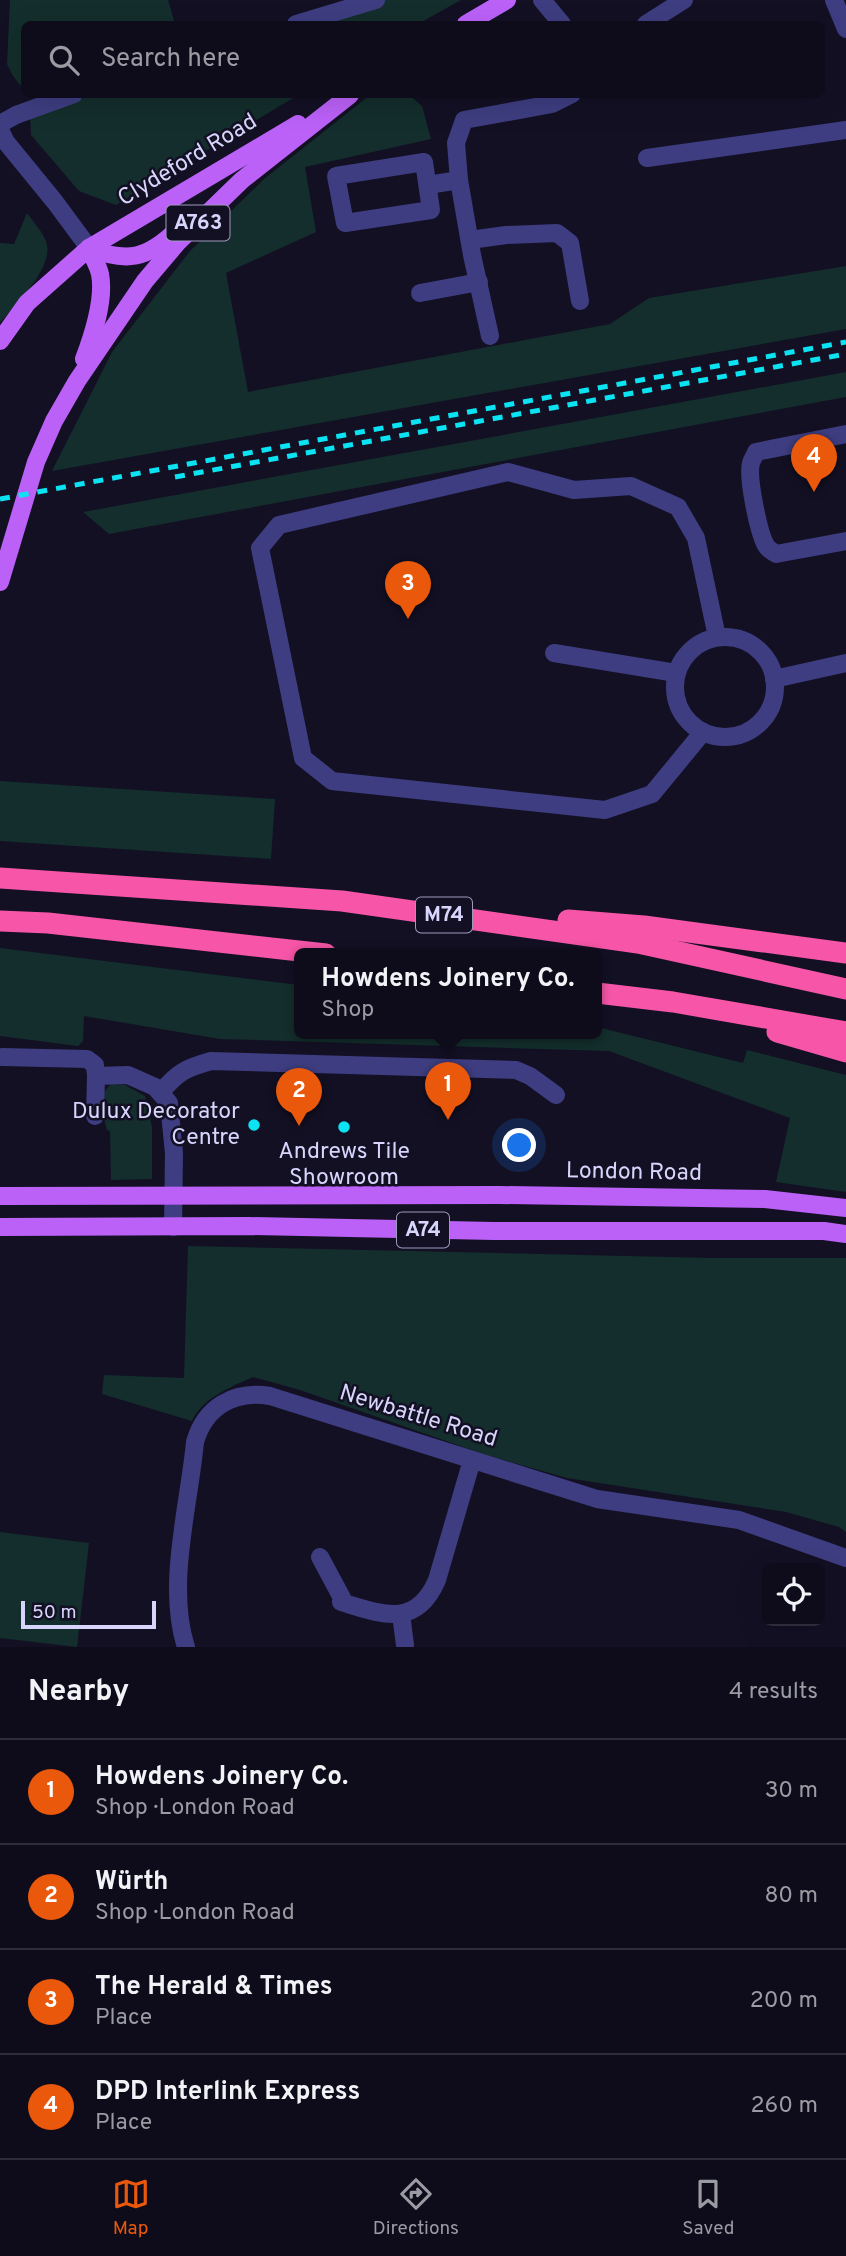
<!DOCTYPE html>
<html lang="en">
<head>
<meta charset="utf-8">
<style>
  body { margin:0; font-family:Overpass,sans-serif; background:#1c1a28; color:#f1f3f6 }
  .controls { position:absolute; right:21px; bottom:21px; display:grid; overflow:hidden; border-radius:10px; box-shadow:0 7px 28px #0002 }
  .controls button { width:63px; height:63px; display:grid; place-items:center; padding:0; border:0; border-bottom:2px solid #2e2c3a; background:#0e0c1b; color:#f1f3f6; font:35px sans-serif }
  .scale { position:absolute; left:21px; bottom:18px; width:135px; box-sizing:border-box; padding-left:7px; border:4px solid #d8d5fd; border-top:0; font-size:19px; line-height:24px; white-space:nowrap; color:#d8d5fd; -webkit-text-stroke:5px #131024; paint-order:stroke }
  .you { position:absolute; left:520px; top:1146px; width:24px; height:24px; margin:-18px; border:5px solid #fff; border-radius:50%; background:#1a73e8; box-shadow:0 0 0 10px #1a73e833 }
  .badge { display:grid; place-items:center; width:46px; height:46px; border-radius:50%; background:#ea580c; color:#fff; font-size:23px; font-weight:700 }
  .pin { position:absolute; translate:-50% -58px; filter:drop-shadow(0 2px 4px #0008) }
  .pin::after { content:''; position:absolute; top:37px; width:24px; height:21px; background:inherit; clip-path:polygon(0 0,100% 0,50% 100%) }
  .popup { position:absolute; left:294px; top:948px; width:308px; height:91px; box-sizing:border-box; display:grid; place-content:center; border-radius:10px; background:#0e0c1b; filter:drop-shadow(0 2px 5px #0005); font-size:23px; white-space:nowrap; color:#9b9ba3 }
  .popup b { font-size:26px; color:#f1f3f6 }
  .popup::after { content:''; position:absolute; left:50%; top:100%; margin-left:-14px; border:14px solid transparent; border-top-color:#0e0c1b }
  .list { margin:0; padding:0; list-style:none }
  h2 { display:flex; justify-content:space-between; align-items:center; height:91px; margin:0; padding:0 28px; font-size:30px }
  h2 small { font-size:23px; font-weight:400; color:#9b9ba3 }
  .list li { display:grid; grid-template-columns:46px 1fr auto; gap:21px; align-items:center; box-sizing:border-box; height:105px; padding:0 28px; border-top:2px solid #2e2c3a }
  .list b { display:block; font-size:26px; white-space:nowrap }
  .list p { margin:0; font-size:23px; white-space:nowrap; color:#9b9ba3 }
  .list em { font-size:23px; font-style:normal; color:#9b9ba3 }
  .icon { flex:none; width:38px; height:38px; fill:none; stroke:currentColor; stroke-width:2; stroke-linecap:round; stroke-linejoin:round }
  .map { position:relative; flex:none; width:846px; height:1647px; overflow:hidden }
  .search { position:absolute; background:#0e0c1b; box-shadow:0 7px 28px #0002; left:21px; right:21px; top:21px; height:77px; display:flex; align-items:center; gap:18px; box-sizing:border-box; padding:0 24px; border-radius:10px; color:#9b9ba3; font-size:26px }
  .sheet { height:511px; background:#0e0c1b }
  nav { display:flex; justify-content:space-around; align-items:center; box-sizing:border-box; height:98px; border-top:2px solid #2e2c3a; background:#0e0c1b; font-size:19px; color:#9b9ba3 }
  nav a { display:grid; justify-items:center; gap:4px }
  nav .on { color:#ea580c }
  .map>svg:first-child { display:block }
</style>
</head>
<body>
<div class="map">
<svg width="846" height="1647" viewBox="0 0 846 1647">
  <rect width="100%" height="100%" fill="#131024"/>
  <g fill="#132e2c">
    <path d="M10,0H168L175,24H24V90L13,76L7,64Z"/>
    <path d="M378,0H461L418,24H303Z"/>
    <path d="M93,95H298L116,205L79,191L31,135L30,116Z"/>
    <path d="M370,95H409L422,106L431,139L305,167L316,232L226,273L248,392L610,324L649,298L846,266V329L52,471L112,352L190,251L264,179Z"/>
    <path d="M27,213C33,222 45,234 47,245C52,269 15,305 0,323V243L14,244Z"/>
    <path d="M846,372V397L109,534L83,512Z"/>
    <path d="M0,781L275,799L271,859L0,841Z"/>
    <path d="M0,948L299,985V1034H597V1027L743,1063L747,1050L846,1075V1192L776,1182L790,1118L609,1051L220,1039L84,1016L83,1041L78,1046L0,1036Z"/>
    <path d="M111,1084L125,1085L145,1096L152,1127V1179L111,1180L110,1131L107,1130C103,1114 96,1097 111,1084Z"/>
    <path d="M188,1246L712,1258H846V1532L839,1527L786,1512L567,1478L483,1454L300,1390L253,1377C231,1387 202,1398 192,1421L102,1394L104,1375L184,1378Z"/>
    <path d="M0,1532L89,1543L77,1647L0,1638Z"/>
  </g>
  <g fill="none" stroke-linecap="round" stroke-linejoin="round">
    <g stroke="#3e3d81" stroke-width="18">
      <path d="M542,0L562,24"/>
      <path d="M834,0L846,29"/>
      <path d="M296,24L376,0"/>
      <path d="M646,24L684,0"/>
      <path d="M0,124L16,115L74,94"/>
      <path d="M0,130L6,142L55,202L89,248"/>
      <path d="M647,158L846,130"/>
      <path d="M424,162L431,210L345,223L336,176Z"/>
      <path d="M459,180L472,255L490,336"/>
      <path d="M428,185L459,180L456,143L464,120L552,104L572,94"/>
      <path d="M470,240L506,235L557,233L570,243L580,301"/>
      <path d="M420,293L479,282"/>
      <path d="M846,434L756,452C755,456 752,459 751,463C747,477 759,536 767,547C768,549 775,553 776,554L846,541"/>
      <circle cx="725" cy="687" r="50"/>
      <path d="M554,653L676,673"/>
      <path d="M774,679L846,663"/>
      <path d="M703,732L652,794L605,810L332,781L303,758L260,548L279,525L508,472L574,490L631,486L678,507L696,538L717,637"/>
      <path d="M2,1057L87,1059L95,1065L96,1076"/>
      <path d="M161,1092C178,1072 186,1068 211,1061L516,1070L530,1076L556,1095"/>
      <path d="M95,1116L96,1076L128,1075L155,1087L169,1103L174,1153L173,1227"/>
      <path d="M320,1557L342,1598L341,1602C381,1614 416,1629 437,1580L472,1460"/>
      <path d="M401,1614L405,1645"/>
      <path d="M186,1647C166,1586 189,1506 195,1442C205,1407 234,1390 270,1396L597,1499L739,1520L846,1558"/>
    </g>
    <g stroke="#bb61f8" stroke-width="18">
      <path d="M466,24L507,0"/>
      <path d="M89,248C127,263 147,259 177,230"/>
      <path d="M0,341L27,303L89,248L298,124"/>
      <path d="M84,359C93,335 105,300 100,274C98,265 92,256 89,248"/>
      <path d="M0,582L36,462L54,421L77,381L145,281L178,242L242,180L350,95"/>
      <path d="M0,1196L500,1195L765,1199L846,1208"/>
      <path d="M0,1227L249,1226L494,1231H824L846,1234"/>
    </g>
    <g stroke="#f756a8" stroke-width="21">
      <path d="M0,878L342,901L638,943L846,989"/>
      <path d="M568,920L644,926L846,953"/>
      <path d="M0,921L48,923L326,954"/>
      <path d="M597,993L673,1002L846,1032"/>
      <path d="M777,1032L846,1052"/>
    </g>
    <g stroke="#0be2f2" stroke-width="5" stroke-dasharray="10 9" stroke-linecap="butt">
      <path d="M175,477L846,354"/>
      <path d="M0,499L846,342"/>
    </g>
  </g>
  <g fill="#0be2f2" stroke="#131024" stroke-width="2.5">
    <circle cx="254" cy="1125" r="7"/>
    <circle cx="344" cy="1127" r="7"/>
  </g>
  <g text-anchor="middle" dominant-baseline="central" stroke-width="5" stroke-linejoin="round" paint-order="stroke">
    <g fill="#131024" stroke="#9d9abc" stroke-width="2">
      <rect x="166.5" y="205.5" width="63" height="35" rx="5"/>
      <rect x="416" y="897.5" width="56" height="35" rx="5"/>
      <rect x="397" y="1212.5" width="52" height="35" rx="5"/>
    </g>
    <g font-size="21" font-weight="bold" fill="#d8d5fd">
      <text x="198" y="223">A763</text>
      <text x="444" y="915">M74</text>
      <text x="423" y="1230">A74</text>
    </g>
    <g font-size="23" fill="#d8d5fd" stroke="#131024">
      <text transform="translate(188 161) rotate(-31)">Clydeford Road</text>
      <text transform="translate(634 1173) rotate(1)">London Road</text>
      <text transform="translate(418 1417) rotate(17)">Newbattle Road</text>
    </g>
    <g font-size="23" fill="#d8d5fd" stroke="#131024" text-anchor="end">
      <text x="240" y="1112">Dulux Decorator<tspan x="240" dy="26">Centre</tspan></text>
      <text x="344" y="1152" text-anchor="middle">Andrews Tile<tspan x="344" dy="26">Showroom</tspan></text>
    </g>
  </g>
</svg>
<div class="controls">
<button><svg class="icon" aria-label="locate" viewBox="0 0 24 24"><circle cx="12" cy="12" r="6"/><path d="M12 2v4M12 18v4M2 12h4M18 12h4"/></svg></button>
</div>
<div class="scale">50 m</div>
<div class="you"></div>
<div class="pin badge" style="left:448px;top:1120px">1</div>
<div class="popup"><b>Howdens Joinery Co.</b>Shop</div>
<div class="pin badge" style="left:299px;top:1126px">2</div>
<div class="pin badge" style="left:408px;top:619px">3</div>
<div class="pin badge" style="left:814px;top:492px">4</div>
<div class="search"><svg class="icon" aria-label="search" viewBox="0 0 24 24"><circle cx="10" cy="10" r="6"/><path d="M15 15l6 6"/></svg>Search here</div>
</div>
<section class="sheet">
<h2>Nearby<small>4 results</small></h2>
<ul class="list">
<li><span class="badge">1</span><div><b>Howdens Joinery Co.</b><p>Shop · London Road</p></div><em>30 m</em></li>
<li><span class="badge">2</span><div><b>Würth</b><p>Shop · London Road</p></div><em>80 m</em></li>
<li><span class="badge">3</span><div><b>The Herald &amp; Times</b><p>Place</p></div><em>200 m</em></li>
<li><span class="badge">4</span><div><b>DPD Interlink Express</b><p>Place</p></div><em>260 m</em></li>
</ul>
</section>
<nav>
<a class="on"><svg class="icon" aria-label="map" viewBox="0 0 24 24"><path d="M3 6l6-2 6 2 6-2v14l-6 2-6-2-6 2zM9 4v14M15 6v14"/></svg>Map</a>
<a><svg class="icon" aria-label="directions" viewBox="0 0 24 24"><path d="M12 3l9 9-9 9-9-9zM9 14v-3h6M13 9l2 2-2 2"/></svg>Directions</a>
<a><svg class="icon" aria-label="saved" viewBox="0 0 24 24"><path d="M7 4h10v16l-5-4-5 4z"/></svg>Saved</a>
</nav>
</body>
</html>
